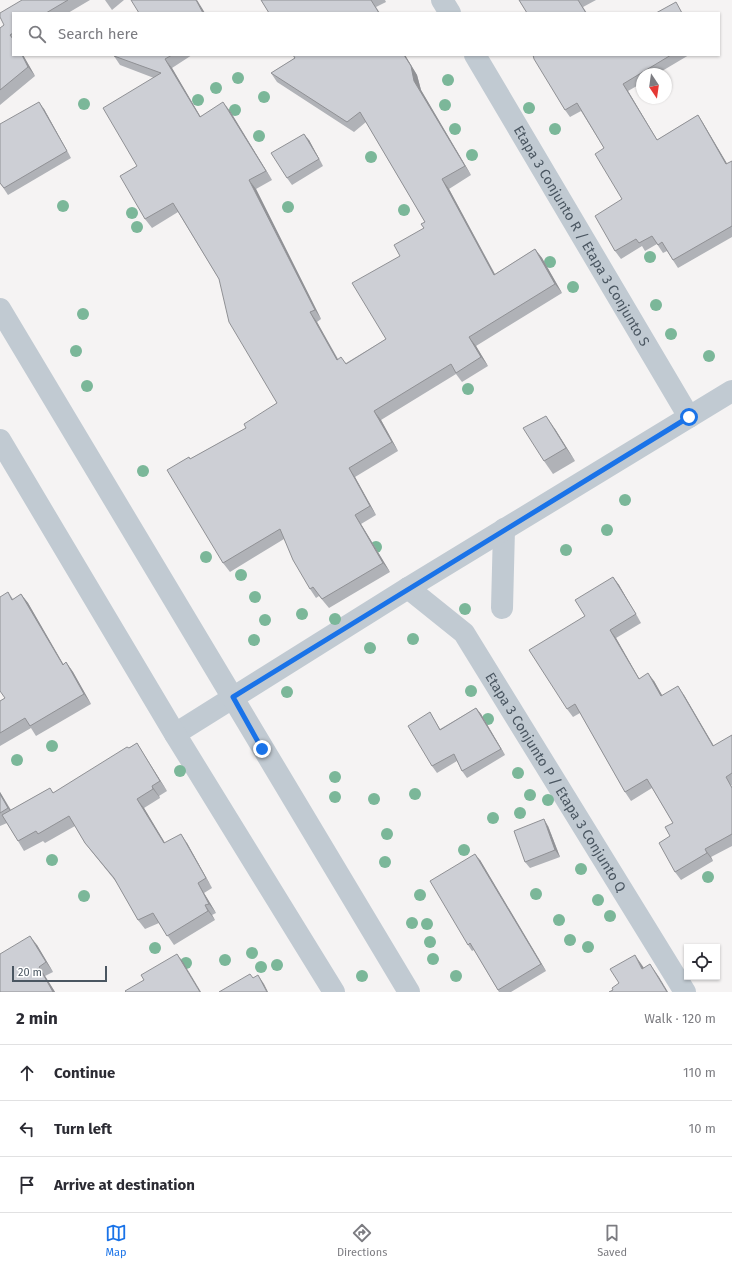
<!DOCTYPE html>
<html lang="en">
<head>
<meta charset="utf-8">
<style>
  body { margin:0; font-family:"Fira Sans",sans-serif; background:#f7f7f7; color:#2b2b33 }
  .controls { position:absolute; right:12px; bottom:12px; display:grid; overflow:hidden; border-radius:0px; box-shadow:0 1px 3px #0004 }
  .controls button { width:36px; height:36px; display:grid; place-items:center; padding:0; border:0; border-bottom:1px solid #e1e1e2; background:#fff; color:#2b2b33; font:20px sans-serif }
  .compass { position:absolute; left:636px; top:68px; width:36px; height:36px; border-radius:50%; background:#fff; box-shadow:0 1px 3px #0004; rotate:167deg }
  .scale { position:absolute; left:12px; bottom:10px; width:95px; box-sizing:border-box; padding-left:4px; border:2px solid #4a5661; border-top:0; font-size:11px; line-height:14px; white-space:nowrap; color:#4a5661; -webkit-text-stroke:3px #fff; paint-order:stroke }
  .stop { position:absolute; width:12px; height:12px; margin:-9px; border:3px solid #1a73e8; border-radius:50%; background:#fff }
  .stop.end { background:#1a73e8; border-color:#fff; box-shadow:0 1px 4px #0008 }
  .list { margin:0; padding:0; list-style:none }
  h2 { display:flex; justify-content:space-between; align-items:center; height:52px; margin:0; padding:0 16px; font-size:17px }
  h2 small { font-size:13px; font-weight:400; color:#7c7c81 }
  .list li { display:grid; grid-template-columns:26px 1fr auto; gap:12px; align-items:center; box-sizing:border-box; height:56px; padding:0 16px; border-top:1px solid #e1e1e2 }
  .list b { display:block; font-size:15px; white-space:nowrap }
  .list em { font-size:13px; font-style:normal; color:#7c7c81 }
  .icon { flex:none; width:22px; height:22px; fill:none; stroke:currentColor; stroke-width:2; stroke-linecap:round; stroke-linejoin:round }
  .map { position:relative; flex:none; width:732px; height:992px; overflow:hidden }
  .search { position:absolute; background:#fff; box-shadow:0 1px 3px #0004; left:12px; right:12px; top:12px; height:44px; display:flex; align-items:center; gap:10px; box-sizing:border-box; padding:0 14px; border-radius:0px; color:#7c7c81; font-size:15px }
  .sheet { height:220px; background:#fff }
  nav { display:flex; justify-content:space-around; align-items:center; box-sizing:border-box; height:56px; border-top:1px solid #e1e1e2; background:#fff; font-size:11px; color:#7c7c81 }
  nav a { display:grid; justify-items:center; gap:2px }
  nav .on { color:#1a73e8 }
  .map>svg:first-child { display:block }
</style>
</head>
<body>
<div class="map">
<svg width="732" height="992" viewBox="0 0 732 992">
  <rect width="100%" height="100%" fill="#f5f3f3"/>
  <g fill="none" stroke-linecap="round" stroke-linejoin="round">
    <g stroke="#c1cad2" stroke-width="22">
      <path d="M442,0L450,13"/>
      <path id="s1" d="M475,55L689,417"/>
      <path id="s2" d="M408,588L464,633L685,992"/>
      <path d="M502,608L504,529"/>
      <path d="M175,734L408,588L732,391"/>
    </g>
    <g stroke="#c1cad2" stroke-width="22">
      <path d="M0,309L409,992"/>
      <path d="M0,440L175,734L334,992"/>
    </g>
  </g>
  <g fill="#7bb799">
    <circle cx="238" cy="78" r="6"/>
    <circle cx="448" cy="80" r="6"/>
    <circle cx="216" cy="88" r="6"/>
    <circle cx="264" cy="97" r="6"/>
    <circle cx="198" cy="100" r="6"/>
    <circle cx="84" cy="104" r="6"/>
    <circle cx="445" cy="105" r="6"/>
    <circle cx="529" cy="108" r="6"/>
    <circle cx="235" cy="110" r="6"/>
    <circle cx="455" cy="129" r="6"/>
    <circle cx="555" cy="129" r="6"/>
    <circle cx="259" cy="136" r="6"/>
    <circle cx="472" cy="155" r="6"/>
    <circle cx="371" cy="157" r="6"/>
    <circle cx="63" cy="206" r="6"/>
    <circle cx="288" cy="207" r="6"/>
    <circle cx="404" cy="210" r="6"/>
    <circle cx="132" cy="213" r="6"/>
    <circle cx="137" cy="227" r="6"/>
    <circle cx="650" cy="257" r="6"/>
    <circle cx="550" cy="262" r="6"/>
    <circle cx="573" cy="287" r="6"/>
    <circle cx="656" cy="305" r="6"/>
    <circle cx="83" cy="314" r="6"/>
    <circle cx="671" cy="334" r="6"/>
    <circle cx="76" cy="351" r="6"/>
    <circle cx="709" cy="356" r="6"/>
    <circle cx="87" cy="386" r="6"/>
    <circle cx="468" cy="389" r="6"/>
    <circle cx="143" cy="471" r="6"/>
    <circle cx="625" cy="500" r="6"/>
    <circle cx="607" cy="530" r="6"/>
    <circle cx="376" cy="547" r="6"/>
    <circle cx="566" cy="550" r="6"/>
    <circle cx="206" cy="557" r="6"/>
    <circle cx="241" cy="575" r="6"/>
    <circle cx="255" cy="597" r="6"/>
    <circle cx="465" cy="609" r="6"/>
    <circle cx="302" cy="614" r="6"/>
    <circle cx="335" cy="619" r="6"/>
    <circle cx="265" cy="620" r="6"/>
    <circle cx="413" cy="639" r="6"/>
    <circle cx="254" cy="640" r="6"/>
    <circle cx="370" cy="648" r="6"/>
    <circle cx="471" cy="691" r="6"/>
    <circle cx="287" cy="692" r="6"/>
    <circle cx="488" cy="719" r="6"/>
    <circle cx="52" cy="746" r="6"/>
    <circle cx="17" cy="760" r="6"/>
    <circle cx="180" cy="771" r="6"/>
    <circle cx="518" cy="773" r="6"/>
    <circle cx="335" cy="777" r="6"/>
    <circle cx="415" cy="794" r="6"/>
    <circle cx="530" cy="795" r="6"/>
    <circle cx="335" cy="797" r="6"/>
    <circle cx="374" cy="799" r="6"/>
    <circle cx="548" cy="800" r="6"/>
    <circle cx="520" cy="813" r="6"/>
    <circle cx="493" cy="818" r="6"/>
    <circle cx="387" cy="834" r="6"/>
    <circle cx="464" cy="850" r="6"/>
    <circle cx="52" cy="860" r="6"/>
    <circle cx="385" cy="862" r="6"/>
    <circle cx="581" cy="869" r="6"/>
    <circle cx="708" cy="877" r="6"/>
    <circle cx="536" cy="894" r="6"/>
    <circle cx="420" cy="895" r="6"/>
    <circle cx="84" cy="896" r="6"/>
    <circle cx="598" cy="900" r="6"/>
    <circle cx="610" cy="916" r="6"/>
    <circle cx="559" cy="920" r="6"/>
    <circle cx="412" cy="923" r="6"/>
    <circle cx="427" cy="924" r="6"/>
    <circle cx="570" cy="940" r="6"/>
    <circle cx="430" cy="942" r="6"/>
    <circle cx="588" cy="947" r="6"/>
    <circle cx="155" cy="948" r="6"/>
    <circle cx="252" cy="953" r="6"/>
    <circle cx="433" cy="959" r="6"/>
    <circle cx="225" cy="960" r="6"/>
    <circle cx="186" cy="963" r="6"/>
    <circle cx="277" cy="965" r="6"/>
    <circle cx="261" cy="967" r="6"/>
    <circle cx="362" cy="976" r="6"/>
    <circle cx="456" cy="976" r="6"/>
  </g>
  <g fill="#b0b2b7">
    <path d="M22,0H90L68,13H13V55H23L35,76L0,105V28L4,25Z"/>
    <path d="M105,0H124L112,10Z"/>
    <path d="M261,0H385L386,2L376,7L380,13H269Z"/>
    <path d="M519,0H596L583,7L587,13H527Z"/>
    <path d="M116,55H192L172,68L200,116L230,111L272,180L256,189L321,319L317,322L338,359L346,363L386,339L400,256L424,228L421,224L425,222L366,122L354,132L277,82L271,73L295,58L293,55H405L417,75L421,90L471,175L449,189L495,274L535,249L542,258L562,293L476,346L488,366L462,382L456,374L381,420L398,451L355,477L376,515L361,524L390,572L329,608L319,596L316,598L310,589L284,539L230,572L223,563L190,459L246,428L277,403L219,279L178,212L152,228L145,219L137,166L154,78L120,65L114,56Z"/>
    <path d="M533,55H689L657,74H642V83L628,91L657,140L698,115L703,123L727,164L732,161V237L678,268L667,251L663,253L657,244L645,251L642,246L621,259L615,251L622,199L604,148L581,111L570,117L565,110Z"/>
    <path d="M44,109L71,158L8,195L0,183Z"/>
    <path d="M309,140L323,166L292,185L287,178Z"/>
    <path d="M555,429L575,461L553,474L544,461Z"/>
    <path d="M613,577L619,585L641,623L616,638L639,679L654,681L662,695H684L714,746L732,735V785H731L732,786V846L711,857L713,861L681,880L675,872L670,836L673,823L652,788L631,801L625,792L580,713L573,717L567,709L585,616Z"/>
    <path d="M8,592L13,599L21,594L28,603L63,664L66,662L73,672L91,704L36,736L31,728L0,746V701L5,698Z"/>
    <path d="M476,708L481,714L505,755L467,778L462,771L457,761L437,773L432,766L430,712L440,729Z"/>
    <path d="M137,743L167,791L159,796L160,798L144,808L165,843H187L212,888L204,893L216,913L212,915L215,920L174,945L159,923L145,929L138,920L117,883L92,852L85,843L75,826L45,843L43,841L24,851L18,841L7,823L0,826V792L11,810L50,788L53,793Z"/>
    <path d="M548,826L560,857L530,868L525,862Z"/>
    <path d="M480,860L546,971L511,992H499L474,950L472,951L468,945Z"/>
    <path d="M37,945L53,972L45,976L55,992H0Z"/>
  </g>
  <g fill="#909195">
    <path d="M196,0H197L205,13H203Z"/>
    <path d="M22,55H23L35,76L28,67Z"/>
    <path d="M404,55H405L417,75L421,90L471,175L465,166L414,81Z"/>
    <path d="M165,59L172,68L206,126L200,117Z"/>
    <path d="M623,84L628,91L662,148L657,140Z"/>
    <path d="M39,102L44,109L71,158Z"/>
    <path d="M223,102L230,111L272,180L266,171Z"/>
    <path d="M698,115L703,123L732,172L726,164Z"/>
    <path d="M304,134L309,140L323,166L319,159Z"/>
    <path d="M442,179L449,189L500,284L494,275Z"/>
    <path d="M249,180L256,189L321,319L315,310Z"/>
    <path d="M535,249L542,258L562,293L555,284Z"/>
    <path d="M310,312L317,322L343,369L337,360Z"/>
    <path d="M469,337L476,346L488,366L481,357Z"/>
    <path d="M374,411L381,420L398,451L392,442Z"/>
    <path d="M546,416L555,429L575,461L566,448Z"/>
    <path d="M349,468L355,477L376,515L370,506Z"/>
    <path d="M355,515L361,524L390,572L383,563Z"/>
    <path d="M613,577L619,585L641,623L636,614Z"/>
    <path d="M21,594L28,603L69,674L63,665Z"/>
    <path d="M610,630L616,638L644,687L639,679Z"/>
    <path d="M66,662L73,672L91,704L84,694Z"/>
    <path d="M648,673L654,681L667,704L661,696Z"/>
    <path d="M678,686L684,695L719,755L713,746Z"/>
    <path d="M476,708L481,714L505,755L501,749Z"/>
    <path d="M137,743L143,753L167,791L160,781Z"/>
    <path d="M152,786L159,796L160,798L153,789Z"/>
    <path d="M0,792L15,818L8,808L0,794Z"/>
    <path d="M137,799L144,808L171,853L164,843Z"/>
    <path d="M544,819L548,826L560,857L555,850Z"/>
    <path d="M181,834L187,843L212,888L206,878Z"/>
    <path d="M705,849L711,857L713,861L707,853Z"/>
    <path d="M475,854L480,860L546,971L541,964Z"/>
    <path d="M198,883L216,913L209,904Z"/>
    <path d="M205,905L212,915L215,920L208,911Z"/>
    <path d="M30,936L37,945L53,972L46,962Z"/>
    <path d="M177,954L183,962L201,992H200Z"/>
    <path d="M635,955L644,968L642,969Z"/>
    <path d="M650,964L659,977L668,992H667Z"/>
    <path d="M39,967L45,976L55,992H53Z"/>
    <path d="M258,975L264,984L268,992H267Z"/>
  </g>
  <g fill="#cdcfd5" stroke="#909195">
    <path d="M22,0H68L46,13H13V33L10,35L13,39V55H22L28,67L0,90V28L4,25L0,17V13Z"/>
    <path d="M131,0H196L203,13H139Z"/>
    <path d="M261,0H371L379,13H269Z"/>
    <path d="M519,0H578L586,13H527Z"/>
    <path d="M676,2L682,13H656Z"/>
    <path d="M116,55H172L165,59L200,117L223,102L266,171L249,180L315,310L310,312L337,360L341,357L346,364L386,339L352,283L400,256L394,245L424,228L421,224L425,222L360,112L347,122L271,73L295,58L293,55H404L411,66L414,81L465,166L442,179L494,275L535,249L555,284L469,337L481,357L456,373L451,364L374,411L392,442L349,468L370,506L355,515L383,563L322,599L313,587L310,589L293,560L280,529L223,563L167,470L189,457L190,459L246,428L244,424L277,403L229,322L219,279L173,203L145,219L120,176L137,166L103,108L161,73L114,56Z"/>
    <path d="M533,55H671L623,84L657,140L698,115L726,164L732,161V226L673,260L662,242L658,245L652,236L639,243L636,239L615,251L595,216L622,199L595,154L604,148L577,103L565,110L534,59Z"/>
    <path d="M39,102L67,151L4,188L0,183V124Z"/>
    <path d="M304,134L319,159L287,178L271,153Z"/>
    <path d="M546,416L566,448L544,461L523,428Z"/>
    <path d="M613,577L636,614L610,630L639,679L648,673L661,696L678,686L713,746L732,735V773L726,777L732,788V834L705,849L707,853L675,872L659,843L670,836L665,827L673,823L647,779L625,792L575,704L567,709L529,650L585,616L575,600Z"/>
    <path d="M8,592L12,600L21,594L63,665L66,662L84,694L30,726L25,718L0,733V701L5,698L0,691V597Z"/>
    <path d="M476,708L501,749L462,771L454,754L432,766L408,726L430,712L440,730Z"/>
    <path d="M137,743L160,781L152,786L153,789L137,799L164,843L181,834L206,878L198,883L209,904L205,905L208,911L167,936L153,913L138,920L114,878L85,843L69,816L38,834L36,831L18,841L2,815L50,788L53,793L127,747L129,748Z"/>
    <path d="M0,794L8,808L0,813Z"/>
    <path d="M544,819L555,850L525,862L514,831Z"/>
    <path d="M475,854L541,964L498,990L470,943L468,945L430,881Z"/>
    <path d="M30,936L46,962L39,967L53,992H0V954Z"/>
    <path d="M177,954L200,992H126L125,991L144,980L141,975Z"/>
    <path d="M635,955L642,969L650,964L667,992H609L613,990L612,988L619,983L610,969Z"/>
    <path d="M250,974L253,978L258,975L267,992H219Z"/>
  </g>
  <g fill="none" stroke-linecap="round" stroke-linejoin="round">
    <path stroke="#1a73e8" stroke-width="5" d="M262,749L233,697L689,417"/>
  </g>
  <g text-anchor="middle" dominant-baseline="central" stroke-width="3.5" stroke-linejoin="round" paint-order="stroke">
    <g font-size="14" fill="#4a5661" stroke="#fff">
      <text stroke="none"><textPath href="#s1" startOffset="210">Etapa 3 Conjunto R / Etapa 3 Conjunto S</textPath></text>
      <text stroke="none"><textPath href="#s2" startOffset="247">Etapa 3 Conjunto P / Etapa 3 Conjunto Q</textPath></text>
    </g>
  </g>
</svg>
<div class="controls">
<button><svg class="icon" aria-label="locate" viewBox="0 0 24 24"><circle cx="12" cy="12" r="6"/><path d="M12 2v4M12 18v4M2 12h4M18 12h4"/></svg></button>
</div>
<svg class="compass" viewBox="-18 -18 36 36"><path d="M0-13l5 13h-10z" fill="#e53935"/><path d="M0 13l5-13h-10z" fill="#7c7c81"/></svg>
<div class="scale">20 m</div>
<div class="stop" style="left:689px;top:417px"></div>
<div class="stop end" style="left:262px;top:749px"></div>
<div class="search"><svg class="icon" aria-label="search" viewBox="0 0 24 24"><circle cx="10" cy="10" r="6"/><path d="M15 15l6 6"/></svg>Search here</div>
</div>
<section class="sheet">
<h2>2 min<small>Walk · 120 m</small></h2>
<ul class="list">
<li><svg class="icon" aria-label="ahead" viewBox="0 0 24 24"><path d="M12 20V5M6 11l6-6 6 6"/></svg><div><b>Continue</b></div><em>110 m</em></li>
<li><svg class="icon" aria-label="left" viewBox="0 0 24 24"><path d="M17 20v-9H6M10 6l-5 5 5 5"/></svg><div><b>Turn left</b></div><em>10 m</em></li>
<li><svg class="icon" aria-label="arrive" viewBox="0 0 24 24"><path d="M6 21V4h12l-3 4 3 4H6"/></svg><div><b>Arrive at destination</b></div></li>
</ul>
</section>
<nav>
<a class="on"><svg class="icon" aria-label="map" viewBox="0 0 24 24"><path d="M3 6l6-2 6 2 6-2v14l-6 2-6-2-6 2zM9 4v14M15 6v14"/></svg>Map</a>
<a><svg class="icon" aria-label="directions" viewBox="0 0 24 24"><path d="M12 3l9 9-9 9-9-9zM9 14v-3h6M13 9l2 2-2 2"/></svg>Directions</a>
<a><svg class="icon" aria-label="saved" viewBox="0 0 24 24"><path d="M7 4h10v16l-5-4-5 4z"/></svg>Saved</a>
</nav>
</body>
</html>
